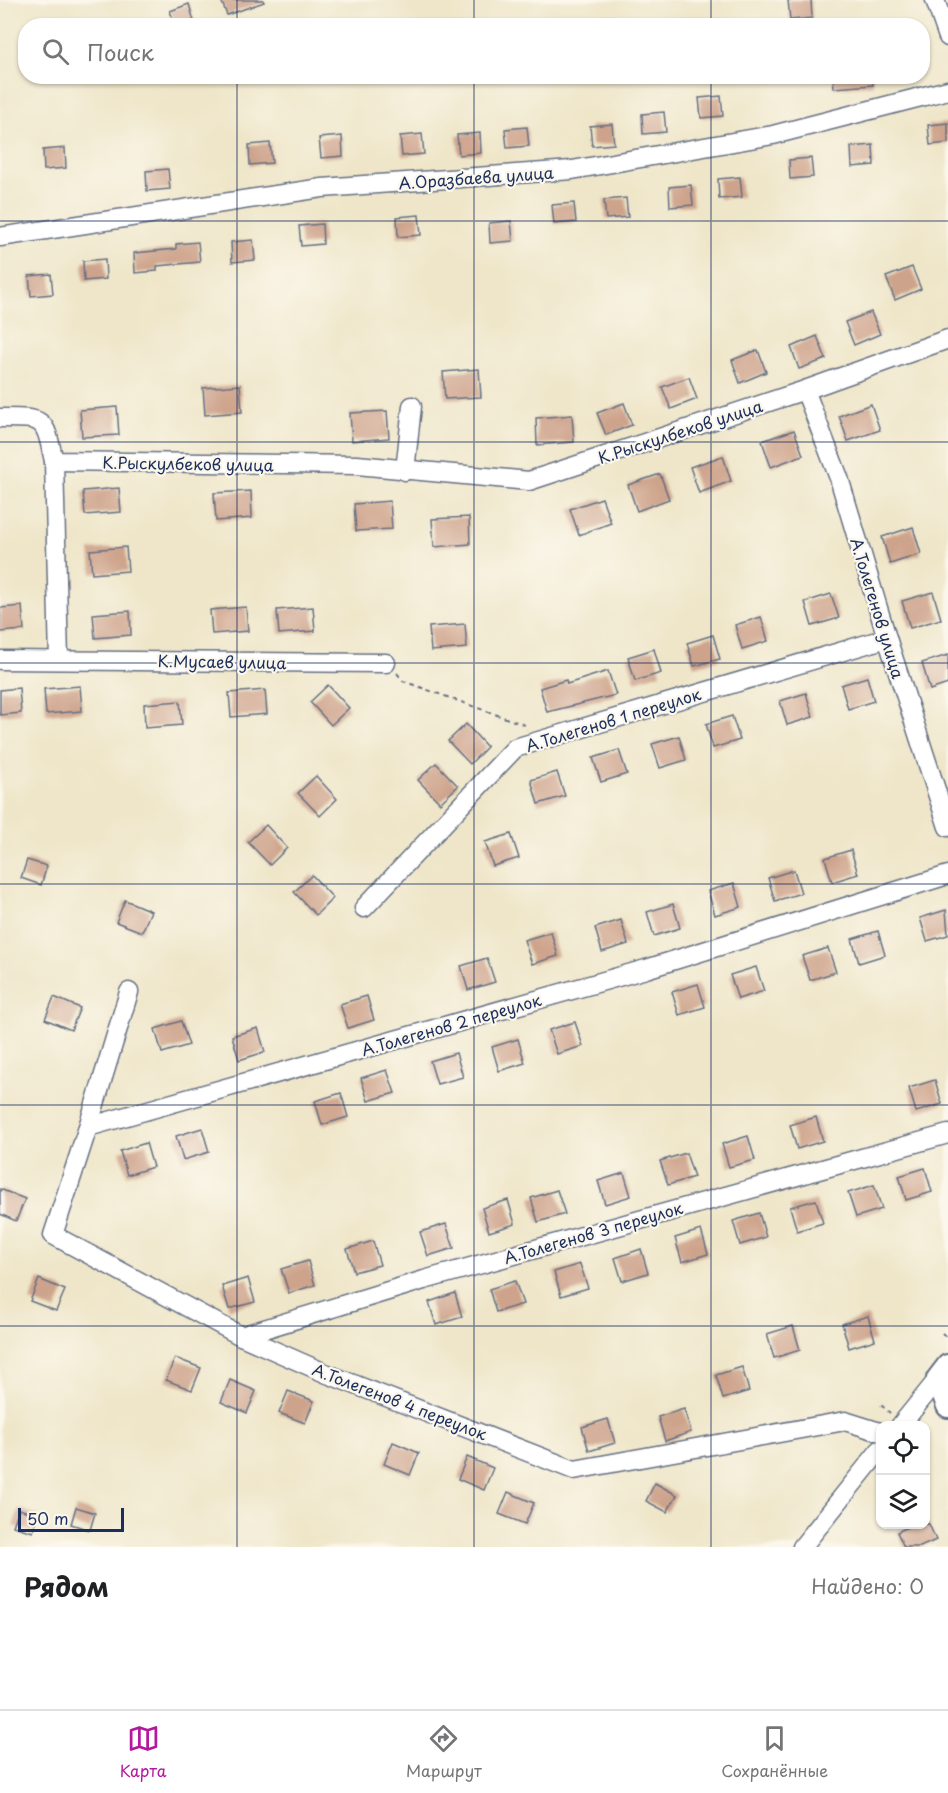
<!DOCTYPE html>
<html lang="ru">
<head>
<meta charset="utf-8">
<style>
  body { margin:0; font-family:"Playpen Sans",sans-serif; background:#f6f6f6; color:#202124 }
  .controls { position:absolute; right:18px; bottom:18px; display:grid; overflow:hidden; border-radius:12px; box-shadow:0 2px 4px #0004 }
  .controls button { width:54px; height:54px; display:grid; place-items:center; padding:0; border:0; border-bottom:2px solid #e0e0e0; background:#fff; color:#202124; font:30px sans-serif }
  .scale { position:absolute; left:18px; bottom:15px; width:106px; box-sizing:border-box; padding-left:6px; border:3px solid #1b2f5e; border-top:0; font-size:16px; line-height:21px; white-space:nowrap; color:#1b2f5e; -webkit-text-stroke:4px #fbf7ec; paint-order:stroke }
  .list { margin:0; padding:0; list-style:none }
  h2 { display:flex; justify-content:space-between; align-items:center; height:78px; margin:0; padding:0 24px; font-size:26px }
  h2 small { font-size:20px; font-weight:400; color:#757577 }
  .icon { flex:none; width:33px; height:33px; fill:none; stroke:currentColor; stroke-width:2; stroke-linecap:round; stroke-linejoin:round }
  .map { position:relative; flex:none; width:948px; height:1547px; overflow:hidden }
  .search { position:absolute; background:#fff; box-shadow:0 2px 4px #0004; left:18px; right:18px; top:18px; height:66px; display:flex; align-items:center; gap:15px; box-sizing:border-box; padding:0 21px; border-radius:24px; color:#757577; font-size:22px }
  .sheet { height:162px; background:#fff }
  nav { display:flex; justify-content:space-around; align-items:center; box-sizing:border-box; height:84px; border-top:2px solid #e0e0e0; background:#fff; font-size:16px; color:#757577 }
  nav a { display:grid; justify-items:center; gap:3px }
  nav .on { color:#b5179e }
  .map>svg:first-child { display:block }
</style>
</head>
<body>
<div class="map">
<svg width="948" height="1547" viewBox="0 0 948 1547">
  <rect width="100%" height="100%" fill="#fbf7ec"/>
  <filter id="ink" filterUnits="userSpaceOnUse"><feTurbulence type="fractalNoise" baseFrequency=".0167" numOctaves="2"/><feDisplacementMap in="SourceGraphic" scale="12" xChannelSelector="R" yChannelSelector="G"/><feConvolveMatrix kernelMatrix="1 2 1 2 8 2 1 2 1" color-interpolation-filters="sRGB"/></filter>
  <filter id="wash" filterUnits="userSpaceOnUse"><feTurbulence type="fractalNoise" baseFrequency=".008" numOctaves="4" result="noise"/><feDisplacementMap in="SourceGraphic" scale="24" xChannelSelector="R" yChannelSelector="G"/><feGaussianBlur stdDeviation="1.35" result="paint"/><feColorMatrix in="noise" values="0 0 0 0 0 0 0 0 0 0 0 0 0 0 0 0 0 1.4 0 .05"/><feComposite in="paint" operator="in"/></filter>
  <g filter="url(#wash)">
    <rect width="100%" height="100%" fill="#efe6c9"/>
    <g id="blocks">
      <g fill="#cea38b">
        <path d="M221,0H263L264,2L227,15Z"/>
        <path d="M788,0H811L812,18L790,20Z"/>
        <path d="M189,4L194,21L175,26L170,11Z"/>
        <path d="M833,76H873V85L834,88Z"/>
        <path d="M721,96L723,116L701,118L699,98Z"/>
        <path d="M664,112L666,132L643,134L642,114Z"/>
        <path d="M948,123V143L930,145L928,125Z"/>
        <path d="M612,124L614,144L592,146L590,126Z"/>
        <path d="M527,127L529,146L507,148L505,129Z"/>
        <path d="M480,133L481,153L459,155L457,135Z"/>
        <path d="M422,134L424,154L402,156L400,136Z"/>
        <path d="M342,136L343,156L321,158L319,138Z"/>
        <path d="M270,143L272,163L250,165L249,145Z"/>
        <path d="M873,145L874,165L852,167L851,147Z"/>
        <path d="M65,148L66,168L44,170L43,150Z"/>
        <path d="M811,158L813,177L790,179L789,160Z"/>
        <path d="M168,169L170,189L147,191L146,171Z"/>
        <path d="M740,177L742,197L719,199L718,179Z"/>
        <path d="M691,185L693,205L670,207L669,187Z"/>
        <path d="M626,198L628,217L606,219L604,200Z"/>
        <path d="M574,203L576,222L554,224L552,205Z"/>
        <path d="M419,215L421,235L398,237L397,217Z"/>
        <path d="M511,221L513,241L490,243L489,223Z"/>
        <path d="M322,224L323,244L301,246L299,226Z"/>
        <path d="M253,240L255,260L232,262L231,242Z"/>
        <path d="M198,242L200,262L157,266V271L135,273L134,253L176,249V244Z"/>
        <path d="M105,259L106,279L84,281L83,261Z"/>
        <path d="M912,267L921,289L895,300L886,277Z"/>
        <path d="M51,274L53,294L31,296L29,276Z"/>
        <path d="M871,312L880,334L854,345L845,322Z"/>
        <path d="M817,336L826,359L799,369L791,347Z"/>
        <path d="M758,350L766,372L740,383L732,360Z"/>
        <path d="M479,369L481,397L445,399L443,372Z"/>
        <path d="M689,377L697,399L671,409L662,387Z"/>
        <path d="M240,385L242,412L205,415L203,388Z"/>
        <path d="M624,403L632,425L606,435L597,413Z"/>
        <path d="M871,404L880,430L848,441L839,416Z"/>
        <path d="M117,407L119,435L82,437L80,410Z"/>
        <path d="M387,411L389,438L352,441L350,413Z"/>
        <path d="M572,415L574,442L537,445L536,418Z"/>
        <path d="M794,430L803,455L771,467L762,441Z"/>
        <path d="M723,456L731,481L699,493L690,467Z"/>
        <path d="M660,474L669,499L637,511L628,485Z"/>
        <path d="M119,488L121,512L85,515L83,491Z"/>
        <path d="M251,491L252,518L216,521L214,493Z"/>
        <path d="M602,498L611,523L579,535L570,509Z"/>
        <path d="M390,501L392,529L356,531L354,504Z"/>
        <path d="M469,517L470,544L434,547L432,519Z"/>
        <path d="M913,527L921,554L890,564L882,537Z"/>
        <path d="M126,547L128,571L92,574L90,550Z"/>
        <path d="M933,592L941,619L910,628L902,601Z"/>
        <path d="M831,594L839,618L812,626L805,602Z"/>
        <path d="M22,606L24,630L0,632V608Z"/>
        <path d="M246,607L248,631L212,634L210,610Z"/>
        <path d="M313,607L315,631L279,634L277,610Z"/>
        <path d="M130,611L131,635L95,638L93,614Z"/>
        <path d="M761,617L768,641L742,649L735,625Z"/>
        <path d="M465,624L467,648L431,651L429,627Z"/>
        <path d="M713,635L720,659L694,666L687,643Z"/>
        <path d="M654,649L661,673L635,681L628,657Z"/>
        <path d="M948,655V684L930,690L922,663Z"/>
        <path d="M608,671L616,695L547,712L540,688L566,680L567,684Z"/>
        <path d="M867,677L874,701L848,709L841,685Z"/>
        <path d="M328,685L349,708L331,725L310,702Z"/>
        <path d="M80,686L82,711L46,714L44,689Z"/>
        <path d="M19,688L21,713L0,715V690Z"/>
        <path d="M265,690L267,714L231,717L229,693Z"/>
        <path d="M806,693L813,717L787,725L780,701Z"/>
        <path d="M180,701L182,725L145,728L144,704Z"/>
        <path d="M732,716L740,740L713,748L706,724Z"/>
        <path d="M466,724L487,747L470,764L448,741Z"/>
        <path d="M679,736L686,760L660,768L652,744Z"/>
        <path d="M619,750L627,774L601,782L593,758Z"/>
        <path d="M436,763L458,786L440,803L418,780Z"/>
        <path d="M557,772L565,796L538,804L531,780Z"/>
        <path d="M316,776L337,799L320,816L298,793Z"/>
        <path d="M266,825L287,848L270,865L248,842Z"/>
        <path d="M511,834L519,858L493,866L485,842Z"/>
        <path d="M851,850L858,874L832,882L825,858Z"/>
        <path d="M27,860L47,866L41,885L21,878Z"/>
        <path d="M794,870L801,893L775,901L768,878Z"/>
        <path d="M312,875L333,898L316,915L294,892Z"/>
        <path d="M734,883L741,907L715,915L708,891Z"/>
        <path d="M125,900L151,911L142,932L116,922Z"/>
        <path d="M673,904L680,928L654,936L647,912Z"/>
        <path d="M946,910L948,935L927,941L920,918Z"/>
        <path d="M621,920L628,944L602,952L595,928Z"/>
        <path d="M878,931L885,955L859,963L852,939Z"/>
        <path d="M551,932L558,956L532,964L524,940Z"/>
        <path d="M828,948L836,972L810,980L802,956Z"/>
        <path d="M487,958L495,982L468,990L461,966Z"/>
        <path d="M756,967L764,991L738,999L730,975Z"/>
        <path d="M698,984L705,1007L679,1015L672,992Z"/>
        <path d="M367,996L374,1020L348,1028L340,1004Z"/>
        <path d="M54,997L80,1008L71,1030L45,1019Z"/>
        <path d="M181,1021L189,1045L162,1053L155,1029Z"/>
        <path d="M575,1022L583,1046L557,1054L549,1030Z"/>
        <path d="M258,1028L265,1052L239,1060L232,1036Z"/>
        <path d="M518,1039L525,1063L499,1071L492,1047Z"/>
        <path d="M456,1053L463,1077L437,1084L430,1061Z"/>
        <path d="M387,1070L395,1093L368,1101L361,1078Z"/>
        <path d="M935,1080L942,1104L916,1112L909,1088Z"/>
        <path d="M341,1093L348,1117L322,1125L315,1101Z"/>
        <path d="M816,1117L823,1141L797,1149L790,1125Z"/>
        <path d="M202,1128L209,1152L183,1160L176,1136Z"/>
        <path d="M748,1136L755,1160L729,1167L722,1144Z"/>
        <path d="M146,1143L153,1167L127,1175L120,1151Z"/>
        <path d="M686,1153L694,1177L668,1185L660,1161Z"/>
        <path d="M925,1168L932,1192L906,1200L899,1176Z"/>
        <path d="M624,1173L631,1196L605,1204L598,1181Z"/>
        <path d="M874,1185L882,1209L856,1217L848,1193Z"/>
        <path d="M0,1189L25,1199L16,1221L0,1214Z"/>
        <path d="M557,1190L565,1214L538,1222L531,1198Z"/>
        <path d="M508,1200L515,1224L489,1232L482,1208Z"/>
        <path d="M816,1200L823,1223L797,1231L790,1207Z"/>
        <path d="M759,1213L766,1237L740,1245L733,1221Z"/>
        <path d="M446,1224L454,1248L428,1256L420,1232Z"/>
        <path d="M701,1230L708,1254L682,1262L675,1238Z"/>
        <path d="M373,1241L380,1265L354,1272L347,1249Z"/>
        <path d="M641,1249L648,1273L622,1281L615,1258Z"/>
        <path d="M308,1261L315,1285L289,1293L281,1269Z"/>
        <path d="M580,1264L588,1288L561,1296L554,1272Z"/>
        <path d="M248,1278L255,1302L229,1309L222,1286Z"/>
        <path d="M39,1279L65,1290L56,1311L30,1301Z"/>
        <path d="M515,1281L523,1304L496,1312L489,1289Z"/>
        <path d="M455,1293L462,1317L436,1325L429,1302Z"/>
        <path d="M868,1316L875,1340L849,1348L842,1324Z"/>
        <path d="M793,1326L800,1350L774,1358L767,1334Z"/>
        <path d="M175,1358L201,1368L192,1390L166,1380Z"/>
        <path d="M742,1367L749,1391L723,1399L716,1375Z"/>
        <path d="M230,1380L256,1391L247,1413L221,1402Z"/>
        <path d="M288,1391L314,1401L305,1423L279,1413Z"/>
        <path d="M684,1409L691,1432L665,1441L658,1417Z"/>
        <path d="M608,1419L615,1443L589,1451L582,1427Z"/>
        <path d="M393,1442L419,1453L410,1475L384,1464Z"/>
        <path d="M467,1457L493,1468L484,1490L458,1479Z"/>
        <path d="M655,1483L677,1495L667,1512L646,1501Z"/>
        <path d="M508,1492L534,1503L525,1524L499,1514Z"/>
        <path d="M76,1507L95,1513L90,1530L71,1524Z"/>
        <path d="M19,1509L38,1515L33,1532L13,1526Z"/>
        <path d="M914,1524H929L936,1540L920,1547H904L897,1532Z"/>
      </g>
    </g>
  </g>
  <g filter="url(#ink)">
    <use href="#blocks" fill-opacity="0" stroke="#656f83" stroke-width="1.5"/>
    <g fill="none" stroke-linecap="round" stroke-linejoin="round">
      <g stroke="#656f83" stroke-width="21">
        <g id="minor">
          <path d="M935,0L948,37"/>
          <path d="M0,237L322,188L572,170L773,135L948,90"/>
          <path d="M805,390L839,478L887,638L948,827"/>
          <path d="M0,418C46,418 44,417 54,461L357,465L529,481L805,390L948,339"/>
          <path d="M54,461L59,660"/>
          <path d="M405,471L412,406"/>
          <path d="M0,660L386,663"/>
          <path d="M364,908L515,748L887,638"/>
          <path d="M129,992L88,1127L646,969L948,875"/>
          <path d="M88,1127L53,1235L241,1336L325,1373L574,1470L845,1421L880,1432"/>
          <path d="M241,1336L424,1280L948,1134"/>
          <path d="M900,1426L938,1379"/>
          <path d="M802,1547L880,1450"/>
        </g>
      </g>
      <g stroke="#656f83" stroke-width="26">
        <path id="major" d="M948,1366L938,1379L948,1406"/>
      </g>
      <g stroke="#656f83" stroke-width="2" stroke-dasharray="4.5 4.5" stroke-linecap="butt">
        <path d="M397,673L403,681L525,725L527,729"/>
        <path d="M942,1333L948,1339"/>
        <path d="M881,1405L890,1413"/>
      </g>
      <use href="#minor" stroke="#fff" stroke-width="18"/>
      <use href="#major" stroke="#fff" stroke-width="22"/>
    </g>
  </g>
  <path fill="none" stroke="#1b2f5e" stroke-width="1.5" stroke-opacity="0.55" d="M237,0V26M474,0V26M711,0V26M237,76V1547M474,76V1547M711,76V1547M0,221H948M0,442H948M0,663H948M0,884H948M0,1105H948M0,1326H948"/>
  <g text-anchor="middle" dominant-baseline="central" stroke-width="4.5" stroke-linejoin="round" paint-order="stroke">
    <g font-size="16" fill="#1b2f5e" stroke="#fbf7ec">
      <text transform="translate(476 177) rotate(-4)">А.Оразбаева улица</text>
      <text transform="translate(680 431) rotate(-18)">К.Рыскулбеков улица</text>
      <text transform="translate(188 463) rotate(1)">К.Рыскулбеков улица</text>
      <text transform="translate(878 608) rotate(73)">А.Толегенов улица</text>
      <text transform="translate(222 661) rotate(1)">К.Мусаев улица</text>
      <text transform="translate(613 719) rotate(-17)">А.Толегенов 1 переулок</text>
      <text transform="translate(451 1024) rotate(-16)">А.Толегенов 2 переулок</text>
      <text transform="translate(593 1232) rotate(-16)">А.Толегенов 3 переулок</text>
      <text transform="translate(400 1401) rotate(21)">А.Толегенов 4 переулок</text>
    </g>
  </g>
</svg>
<div class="controls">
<button><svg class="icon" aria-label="locate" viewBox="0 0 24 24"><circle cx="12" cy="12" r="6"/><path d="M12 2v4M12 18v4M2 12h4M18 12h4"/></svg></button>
<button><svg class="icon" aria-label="layers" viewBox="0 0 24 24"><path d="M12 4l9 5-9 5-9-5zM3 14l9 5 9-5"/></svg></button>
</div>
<div class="scale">50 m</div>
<div class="search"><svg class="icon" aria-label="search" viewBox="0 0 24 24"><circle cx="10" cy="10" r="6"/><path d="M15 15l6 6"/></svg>Поиск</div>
</div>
<section class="sheet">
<h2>Рядом<small>Найдено: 0</small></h2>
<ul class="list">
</ul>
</section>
<nav>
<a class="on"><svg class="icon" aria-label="map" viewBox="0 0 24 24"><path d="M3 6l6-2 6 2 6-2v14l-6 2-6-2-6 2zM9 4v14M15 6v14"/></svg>Карта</a>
<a><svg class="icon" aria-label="directions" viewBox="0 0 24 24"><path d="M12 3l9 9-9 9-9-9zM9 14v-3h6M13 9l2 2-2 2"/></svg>Маршрут</a>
<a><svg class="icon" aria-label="saved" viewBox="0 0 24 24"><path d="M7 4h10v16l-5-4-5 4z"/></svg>Сохранённые</a>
</nav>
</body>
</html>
